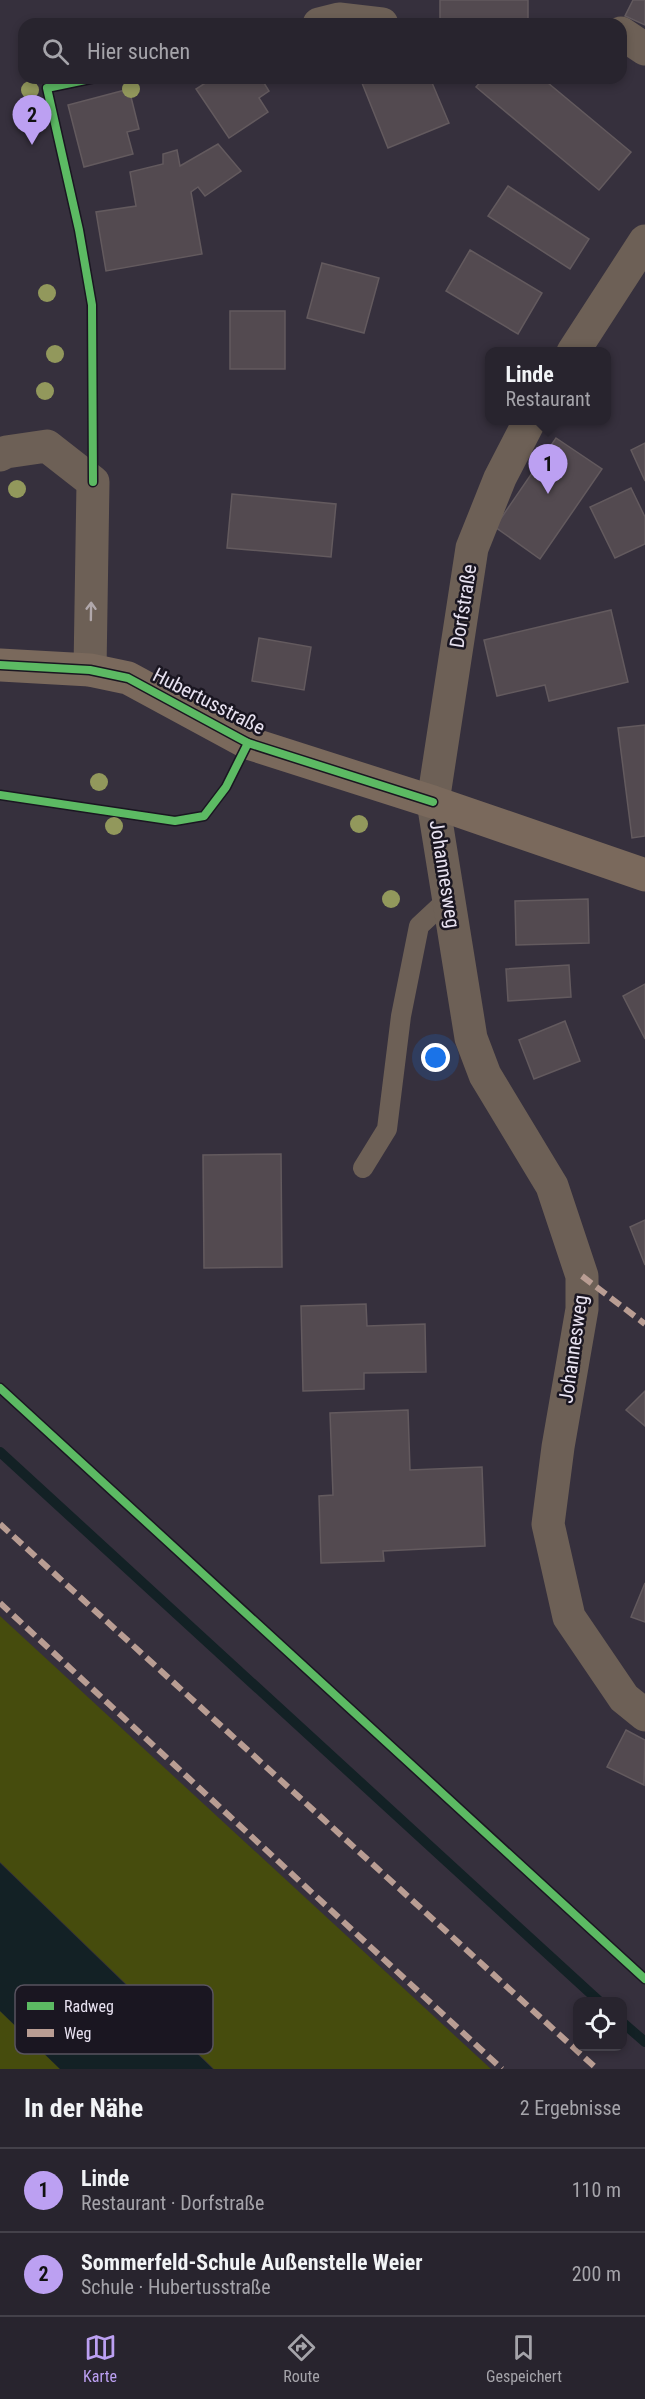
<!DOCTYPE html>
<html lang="de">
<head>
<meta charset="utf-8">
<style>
  body { margin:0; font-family:"Roboto Condensed",sans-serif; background:#302c36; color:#f1f3f6 }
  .controls { position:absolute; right:18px; bottom:18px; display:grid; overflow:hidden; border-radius:12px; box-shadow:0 3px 9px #0003 }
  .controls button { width:54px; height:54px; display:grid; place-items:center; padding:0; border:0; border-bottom:2px solid #44414a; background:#28242e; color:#f1f3f6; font:30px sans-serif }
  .you { position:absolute; left:436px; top:1058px; width:21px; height:21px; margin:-15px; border:4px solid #fff; border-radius:50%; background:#1a73e8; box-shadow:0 0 0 9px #1a73e833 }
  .badge { display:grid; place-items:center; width:39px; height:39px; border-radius:50%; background:#bca0f2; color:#111; font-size:20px; font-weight:700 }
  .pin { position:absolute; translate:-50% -50px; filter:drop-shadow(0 2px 3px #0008) }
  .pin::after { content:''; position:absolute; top:32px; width:21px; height:18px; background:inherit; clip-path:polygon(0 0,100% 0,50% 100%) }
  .popup { position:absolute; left:485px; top:347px; width:126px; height:78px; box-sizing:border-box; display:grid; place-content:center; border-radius:12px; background:#28242e; filter:drop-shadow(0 2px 4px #0005); font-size:20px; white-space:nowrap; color:#a5a4aa }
  .popup b { font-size:22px; color:#f1f3f6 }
  .popup::after { content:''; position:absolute; left:50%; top:100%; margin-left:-12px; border:12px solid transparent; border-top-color:#28242e }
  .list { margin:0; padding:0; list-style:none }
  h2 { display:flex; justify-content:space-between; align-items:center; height:78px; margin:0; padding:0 24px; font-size:26px }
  h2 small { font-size:20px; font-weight:400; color:#a5a4aa }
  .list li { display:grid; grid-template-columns:39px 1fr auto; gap:18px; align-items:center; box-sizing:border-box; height:84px; padding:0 24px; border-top:2px solid #44414a }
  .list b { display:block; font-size:22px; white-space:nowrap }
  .list p { margin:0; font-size:20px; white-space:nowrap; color:#a5a4aa }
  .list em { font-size:20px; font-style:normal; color:#a5a4aa }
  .icon { flex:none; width:33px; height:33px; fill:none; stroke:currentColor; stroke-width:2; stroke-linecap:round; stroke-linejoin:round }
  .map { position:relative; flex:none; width:645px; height:2069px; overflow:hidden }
  .search { position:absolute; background:#28242e; box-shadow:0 3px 9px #0003; left:18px; right:18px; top:18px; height:66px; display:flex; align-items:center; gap:15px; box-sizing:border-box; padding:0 21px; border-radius:18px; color:#a5a4aa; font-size:22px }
  .sheet { height:246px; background:#28242e }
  nav { display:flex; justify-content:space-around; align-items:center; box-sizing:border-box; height:84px; border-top:2px solid #44414a; background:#28242e; font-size:16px; color:#a5a4aa }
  nav a { display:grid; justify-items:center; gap:3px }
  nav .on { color:#bca0f2 }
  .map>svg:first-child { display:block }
</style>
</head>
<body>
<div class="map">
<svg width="645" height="2069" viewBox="0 0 645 2069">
  <rect width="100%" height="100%" fill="#36303d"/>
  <g fill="#464c0d">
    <path d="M0,1616L491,2069H214L0,1862Z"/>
    <path d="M0,2011L60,2069H0Z"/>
  </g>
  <path fill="#132125" d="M0,1863L213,2069H60L0,2011Z"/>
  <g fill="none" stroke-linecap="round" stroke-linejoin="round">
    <g stroke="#132125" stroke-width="10">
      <path d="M0,1452L600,2002"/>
      <path d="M622,2022L645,2042"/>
    </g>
  </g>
  <g fill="#534a50" stroke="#635a5e" stroke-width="1.5">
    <rect x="440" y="0" width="88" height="24"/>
    <path d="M633,0H645V25L625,16Z"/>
    <path d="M213,78H261L269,91L259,98L268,112L229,138L196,89Z"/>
    <path d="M360,78H430L449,123L388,148Z"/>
    <path d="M484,78H542L631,152L599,190L476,87Z"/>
    <path d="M129,89L139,129L127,132L133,154L84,167L68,105Z"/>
    <path d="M218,144L241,171L205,196L198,187L191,192L202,254L106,271L96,212L136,206L130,172L163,164V154L177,150L180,166Z"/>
    <path d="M508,186L589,239L570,269L488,216Z"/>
    <path d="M470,250L542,293L518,334L446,291Z"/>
    <path d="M322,263L379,278L364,333L307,318Z"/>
    <rect x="230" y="311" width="55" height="58"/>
    <path d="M556,438L602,469L540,559L495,527Z"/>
    <path d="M645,443V481L631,450Z"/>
    <path d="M631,488L645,517V544L615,558L590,507Z"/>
    <path d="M232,494L336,504L331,557L227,548Z"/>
    <path d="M611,610L628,682L549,701L545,685L497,696L484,640Z"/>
    <path d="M259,638L311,647L304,690L252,681Z"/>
    <path d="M645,725V836L632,838L618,728Z"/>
    <path d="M588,899L589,943L516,945L515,901Z"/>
    <path d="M569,965L571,997L508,1001L506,969Z"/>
    <path d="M645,984V1039L623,996Z"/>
    <path d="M565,1021L580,1061L534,1079L519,1040Z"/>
    <path d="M281,1154L282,1267L204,1268L203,1155Z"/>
    <path d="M645,1220V1265L630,1227Z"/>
    <path d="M366,1304L367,1326L425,1324L426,1372L364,1373V1389L303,1391L301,1306Z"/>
    <path d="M645,1391V1426L626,1410Z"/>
    <path d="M408,1410L410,1470L482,1467L485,1546L383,1551L384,1561L321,1563L319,1496L333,1495L330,1413Z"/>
    <path d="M645,1583V1622L631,1617Z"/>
    <path d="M626,1730L645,1740L644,1785L607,1767Z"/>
  </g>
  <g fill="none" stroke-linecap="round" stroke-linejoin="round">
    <path stroke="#6d6056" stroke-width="20" d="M363,1168L387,1129L401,1016L419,926L448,899"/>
    <g stroke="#6d6056" stroke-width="33">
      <path d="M319,24L339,19L382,24"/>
      <path d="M621,33L645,49"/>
      <path d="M573,352L645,241"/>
      <path d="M530,420L500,478L472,548L433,802L471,1038L485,1075L552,1186L582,1276V1309L558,1447L548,1524L569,1617L624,1698L645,1715"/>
      <path d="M0,455L6,452L47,446L93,482L90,670"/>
    </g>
    <path stroke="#7a695c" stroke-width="33" d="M0,665L90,670L128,678L248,743L433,802L645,875"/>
    <g stroke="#b99d93" stroke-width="6" stroke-dasharray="12 6" stroke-linecap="butt">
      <path d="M582,1276L645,1324"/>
      <path d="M0,1524L597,2069"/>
      <path d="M0,1603L502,2069"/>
    </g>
    <g stroke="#1a1621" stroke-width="11">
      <g id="cycleway">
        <path d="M93,482L92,305L79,230L47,88L95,78"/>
        <path d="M0,665L90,670L128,678L248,743L433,802"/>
        <path d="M0,795L175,821L204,816L226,787L248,743"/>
        <path d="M0,1388L645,1979"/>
      </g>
    </g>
    <use href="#cycleway" stroke="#5cba63" stroke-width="8"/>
  </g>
  <g fill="#92985c">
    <circle cx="131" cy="89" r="9"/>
    <circle cx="30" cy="90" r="9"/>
    <circle cx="47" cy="293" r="9"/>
    <circle cx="55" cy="354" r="9"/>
    <circle cx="45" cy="391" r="9"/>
    <circle cx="17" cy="489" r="9"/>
    <circle cx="99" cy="782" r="9"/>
    <circle cx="359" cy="824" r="9"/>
    <circle cx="114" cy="826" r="9"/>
    <circle cx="391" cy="899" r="9"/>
  </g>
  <defs><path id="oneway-shaft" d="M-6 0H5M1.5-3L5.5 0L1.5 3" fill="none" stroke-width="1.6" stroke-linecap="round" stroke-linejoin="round" transform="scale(1.5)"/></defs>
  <use stroke="#b1a8ab" href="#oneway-shaft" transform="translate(91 611) rotate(-89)"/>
  <g text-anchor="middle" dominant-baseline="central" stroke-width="5" stroke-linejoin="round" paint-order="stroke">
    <g font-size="20" fill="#e8e2f1" stroke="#1a1621">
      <text transform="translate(463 606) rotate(-81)">Dorfstraße</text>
      <text transform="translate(209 701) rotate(27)">Hubertusstraße</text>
      <text transform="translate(445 874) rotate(81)">Johannesweg</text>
      <text transform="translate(573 1349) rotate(-82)">Johannesweg</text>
    </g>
  </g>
  <rect x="15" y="1985" width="198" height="69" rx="9" fill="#1a1621" stroke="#58535f" stroke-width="1.5"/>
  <rect x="27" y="2002" width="27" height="8" fill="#5cba63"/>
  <rect x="27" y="2029" width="27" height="8" fill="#b99d93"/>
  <g font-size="16" fill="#e8e2f1">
    <text x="64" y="2012">Radweg</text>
    <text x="64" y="2039">Weg</text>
  </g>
</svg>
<div class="controls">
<button><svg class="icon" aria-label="locate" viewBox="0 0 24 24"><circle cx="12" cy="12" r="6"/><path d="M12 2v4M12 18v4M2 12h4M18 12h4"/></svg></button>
</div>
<div class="you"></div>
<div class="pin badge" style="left:548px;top:494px">1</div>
<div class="popup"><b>Linde</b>Restaurant</div>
<div class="pin badge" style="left:32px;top:145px">2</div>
<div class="search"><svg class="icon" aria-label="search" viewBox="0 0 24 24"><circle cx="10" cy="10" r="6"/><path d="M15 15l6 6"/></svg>Hier suchen</div>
</div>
<section class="sheet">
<h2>In der Nähe<small>2 Ergebnisse</small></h2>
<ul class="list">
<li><span class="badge">1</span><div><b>Linde</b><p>Restaurant · Dorfstraße</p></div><em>110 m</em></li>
<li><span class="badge">2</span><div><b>Sommerfeld-Schule Außenstelle Weier</b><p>Schule · Hubertusstraße</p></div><em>200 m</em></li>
</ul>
</section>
<nav>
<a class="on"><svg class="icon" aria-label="map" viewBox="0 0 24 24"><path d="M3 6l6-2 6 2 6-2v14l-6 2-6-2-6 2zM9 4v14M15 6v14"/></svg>Karte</a>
<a><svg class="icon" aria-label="directions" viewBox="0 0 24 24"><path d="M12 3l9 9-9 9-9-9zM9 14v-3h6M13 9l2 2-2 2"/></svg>Route</a>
<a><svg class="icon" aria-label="saved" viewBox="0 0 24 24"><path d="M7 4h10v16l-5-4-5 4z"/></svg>Gespeichert</a>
</nav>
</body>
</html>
